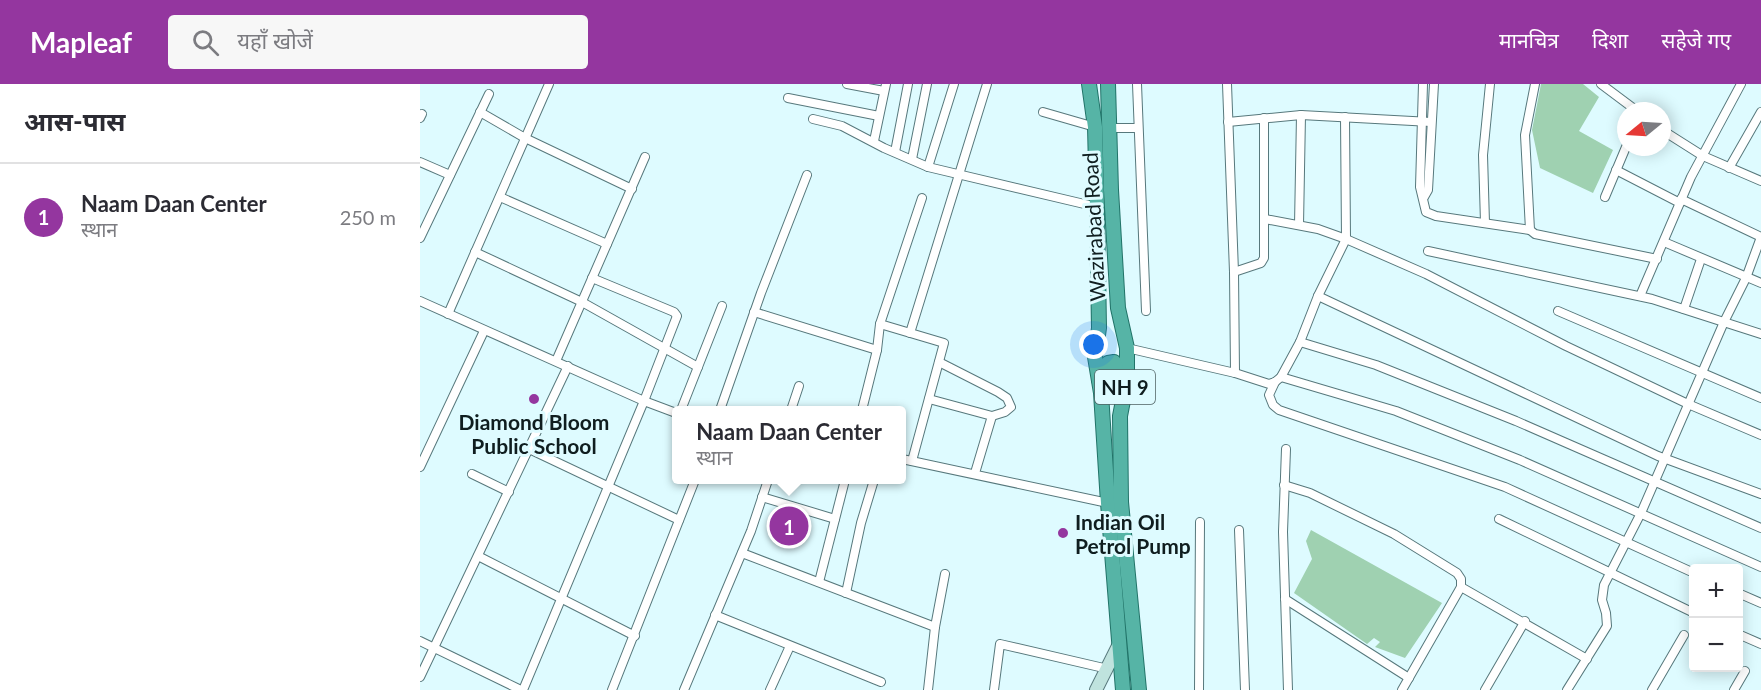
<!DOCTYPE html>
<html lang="hi">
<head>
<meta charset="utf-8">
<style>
  body { margin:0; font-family:Lato,"Noto Sans Devanagari",sans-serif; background:#f7f7f7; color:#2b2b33 }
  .controls { position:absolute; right:18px; bottom:18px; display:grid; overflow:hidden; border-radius:6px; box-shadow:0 3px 15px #0003 }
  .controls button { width:54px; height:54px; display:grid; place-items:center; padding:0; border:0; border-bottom:2px solid #e1e1e2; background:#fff; color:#2b2b33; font:30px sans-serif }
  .compass { position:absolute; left:1197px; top:18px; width:54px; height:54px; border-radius:50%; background:#fff; box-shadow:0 3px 15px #0003; rotate:252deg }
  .you { position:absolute; left:674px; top:261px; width:21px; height:21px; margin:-15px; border:4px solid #fff; border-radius:50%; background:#1a73e8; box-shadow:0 0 0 9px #1a73e833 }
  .badge { display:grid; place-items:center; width:39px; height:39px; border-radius:50%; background:#94369f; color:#fff; font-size:20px; font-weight:700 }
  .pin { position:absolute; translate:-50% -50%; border:3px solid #fff; box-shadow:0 2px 6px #0006 }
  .popup { position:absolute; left:252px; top:322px; width:234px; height:78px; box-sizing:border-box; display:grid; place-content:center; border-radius:6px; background:#fff; filter:drop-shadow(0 2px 4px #0005); font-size:20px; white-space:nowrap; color:#7c7c81 }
  .popup b { font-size:22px; color:#2b2b33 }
  .popup::after { content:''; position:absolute; left:50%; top:100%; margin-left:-12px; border:12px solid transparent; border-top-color:#fff }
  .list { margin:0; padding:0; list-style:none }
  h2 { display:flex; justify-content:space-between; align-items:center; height:78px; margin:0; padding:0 24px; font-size:26px }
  h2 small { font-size:20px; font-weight:400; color:#7c7c81 }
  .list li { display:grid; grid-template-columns:39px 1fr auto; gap:18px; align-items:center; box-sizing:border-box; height:108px; padding:0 24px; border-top:2px solid #e1e1e2 }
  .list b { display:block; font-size:22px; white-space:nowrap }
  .list p { margin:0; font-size:20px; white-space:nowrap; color:#7c7c81 }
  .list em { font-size:20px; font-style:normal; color:#7c7c81 }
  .icon { flex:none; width:33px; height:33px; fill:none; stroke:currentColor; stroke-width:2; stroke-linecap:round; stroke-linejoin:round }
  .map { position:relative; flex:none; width:1341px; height:606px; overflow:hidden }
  header { display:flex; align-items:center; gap:36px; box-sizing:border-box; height:84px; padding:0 30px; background:#94369f; color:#fff }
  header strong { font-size:28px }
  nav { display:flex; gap:33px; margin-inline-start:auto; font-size:21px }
  .search { width:420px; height:54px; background:#f7f7f7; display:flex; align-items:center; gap:15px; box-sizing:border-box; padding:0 21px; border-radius:6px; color:#7c7c81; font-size:22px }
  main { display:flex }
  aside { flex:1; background:#fff }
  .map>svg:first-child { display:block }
</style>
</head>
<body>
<header>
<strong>Mapleaf</strong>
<div class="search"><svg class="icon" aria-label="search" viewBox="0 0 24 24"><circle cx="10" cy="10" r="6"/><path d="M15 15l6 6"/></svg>यहाँ खोजें</div>
<nav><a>मानचित्र</a><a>दिशा</a><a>सहेजे गए</a></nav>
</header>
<main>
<aside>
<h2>आस-पास<small></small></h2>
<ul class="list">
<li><span class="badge">1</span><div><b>Naam Daan Center</b><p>स्थान</p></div><em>250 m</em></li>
</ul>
</aside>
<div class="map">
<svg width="1341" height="606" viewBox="0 0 1341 606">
  <rect width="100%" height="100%" fill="#defbff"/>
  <g fill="#9fd1b1">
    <path d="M1121,0H1163L1179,13L1159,47L1193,66L1173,109L1120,84L1112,46Z"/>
    <path d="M891,446L1022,519L985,574L955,563L960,558L954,554L947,560L874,509L892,475L886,457Z"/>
  </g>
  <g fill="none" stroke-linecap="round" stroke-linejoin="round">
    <g stroke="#57787c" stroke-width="10">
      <g id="minor">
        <path d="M427,0L464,7"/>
        <path d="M717,0L726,227"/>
        <path d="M807,0L814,188L815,289"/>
        <path d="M1003,0L1000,103L1006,128L1016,132L1110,146"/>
        <path d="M1115,0L1105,51L1110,146L1115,150L1237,175"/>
        <path d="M1181,0L1217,27"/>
        <path d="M368,14L459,32"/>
        <path d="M60,28L105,54L212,105"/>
        <path d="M623,28L675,43"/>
        <path d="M0,34L2,30"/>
        <path d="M393,35L422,42L464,64L508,83L677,123"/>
        <path d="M808,38L881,31L1011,38"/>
        <path d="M689,44H718"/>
        <path d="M1242,46L1283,72L1341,97"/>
        <path d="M454,57L466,0"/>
        <path d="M475,68L488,0"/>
        <path d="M492,75L507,0"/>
        <path d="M0,78L30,91"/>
        <path d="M508,83L534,0"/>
        <path d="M1309,84L1341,28"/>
        <path d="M1196,86L1260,119"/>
        <path d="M80,113L187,160"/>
        <path d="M1004,113L1008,106L1014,0"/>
        <path d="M1185,113L1206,63"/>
        <path d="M1261,115L1341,153"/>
        <path d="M845,135L898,145L926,155L1006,190L1146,262L1268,320L1341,351"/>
        <path d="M1065,139L1063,71L1070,0"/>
        <path d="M879,141L881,31"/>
        <path d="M0,154L69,10"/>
        <path d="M1244,158L1341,199"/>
        <path d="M1008,167L1232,215L1341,250"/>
        <path d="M55,168L162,218L278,283"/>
        <path d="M814,188L841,179L844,174V34"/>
        <path d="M898,212L1238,372L1341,410"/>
        <path d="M1220,212L1271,93L1321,0"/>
        <path d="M0,217L224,317L256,329"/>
        <path d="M1264,225L1281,175"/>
        <path d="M1138,227L1341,314"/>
        <path d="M334,228L457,266"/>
        <path d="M28,230L129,0"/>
        <path d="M460,240L524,259L492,377"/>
        <path d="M490,249L567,0"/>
        <path d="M880,258L956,281L1096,337L1341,444"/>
        <path d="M707,264L815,289L849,300L855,298L861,293L880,258L898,212L926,155L925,33"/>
        <path d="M136,277L225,73"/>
        <path d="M861,293L976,327L1100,376L1341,483"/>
        <path d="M855,298L849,311L853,321L859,326L1085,403L1274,489"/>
        <path d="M509,315L572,332L585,328L591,323L587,314L578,308L519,278"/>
        <path d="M261,326L302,222"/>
        <path d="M300,326L341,209L387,91"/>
        <path d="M371,326L379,302"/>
        <path d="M442,326L457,266L460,240L502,114"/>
        <path d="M109,365L259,436"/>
        <path d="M866,365L863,448L868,606"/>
        <path d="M482,375L688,419"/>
        <path d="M0,383L64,247"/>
        <path d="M555,389L572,332"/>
        <path d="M52,390L89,408"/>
        <path d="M864,401L890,409L974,450L1037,489L1041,495V503L982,606"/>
        <path d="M342,413L415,435"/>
        <path d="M1079,435L1274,529"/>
        <path d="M819,446L825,606"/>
        <path d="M322,469L515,543"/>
        <path d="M58,472L215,552"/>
        <path d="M399,498L425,396"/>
        <path d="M1041,503L1167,575"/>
        <path d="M426,509L441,439L454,396"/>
        <path d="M1318,509L1341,519"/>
        <path d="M865,515L989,594"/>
        <path d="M295,531L461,598"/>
        <path d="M1318,550L1341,560"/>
        <path d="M0,557L101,606"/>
        <path d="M0,593L148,282"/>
        <path d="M103,606L224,317L257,232L254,228L172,194"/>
        <path d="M192,606L275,396"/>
        <path d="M264,606L331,447L348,396"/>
        <path d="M350,606L370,562"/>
        <path d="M508,606L515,543L525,490"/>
        <path d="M574,606L580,560L688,585"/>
        <path d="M779,606L780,438"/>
        <path d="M1065,606L1105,537"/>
        <path d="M1147,606L1187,542L1186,529L1182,516L1184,501L1221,429L1304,238L1326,194L1341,153"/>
        <path d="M1232,606L1264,551"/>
        <path d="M1314,606L1325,587"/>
      </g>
    </g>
    <g stroke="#57787c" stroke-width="14">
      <path id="secondary" d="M676,606L699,560"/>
    </g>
    <g stroke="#217368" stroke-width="16">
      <g id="trunk">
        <path d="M669,0L675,43L677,123L679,244L675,273L681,309L688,419L703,606"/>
        <path d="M688,0L691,106L698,224L707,264V296L700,332L701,418L719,606"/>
        <path d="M679,296L682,285L688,279L694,278L701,304"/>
      </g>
    </g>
    <use href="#minor" stroke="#fff" stroke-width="8"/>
    <use href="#secondary" stroke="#bfe3de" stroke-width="12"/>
    <use href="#trunk" stroke="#56b4a6" stroke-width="14"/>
  </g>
  <g fill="#94369f" stroke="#defbff" stroke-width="2">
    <circle cx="114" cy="315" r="6"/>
    <circle cx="643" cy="449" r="6"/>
  </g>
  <g text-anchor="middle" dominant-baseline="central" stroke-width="6" stroke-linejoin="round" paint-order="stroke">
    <rect fill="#defbff" stroke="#4d6062" stroke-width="1.5" x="675" y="286" width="60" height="34" rx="4.5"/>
    <g font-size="20" font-weight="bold" fill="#0f1d1f">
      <text x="705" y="303">NH 9</text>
    </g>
    <g font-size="21" fill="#0f1d1f" stroke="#defbff">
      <text transform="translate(673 143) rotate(-93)">Wazirabad Road</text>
    </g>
    <g font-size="21" font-weight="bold" fill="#0f1d1f" stroke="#defbff">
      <text x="114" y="337">Diamond Bloom<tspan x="114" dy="24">Public School</tspan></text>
      <text x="655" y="437" text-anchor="start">Indian Oil<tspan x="655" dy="24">Petrol Pump</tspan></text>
    </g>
  </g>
</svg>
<div class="controls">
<button>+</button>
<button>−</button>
</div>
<svg class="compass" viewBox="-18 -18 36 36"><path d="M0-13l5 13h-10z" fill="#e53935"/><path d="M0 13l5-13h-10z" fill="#7c7c81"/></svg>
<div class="you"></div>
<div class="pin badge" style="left:369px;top:442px">1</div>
<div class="popup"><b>Naam Daan Center</b>स्थान</div>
</div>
</main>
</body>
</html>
